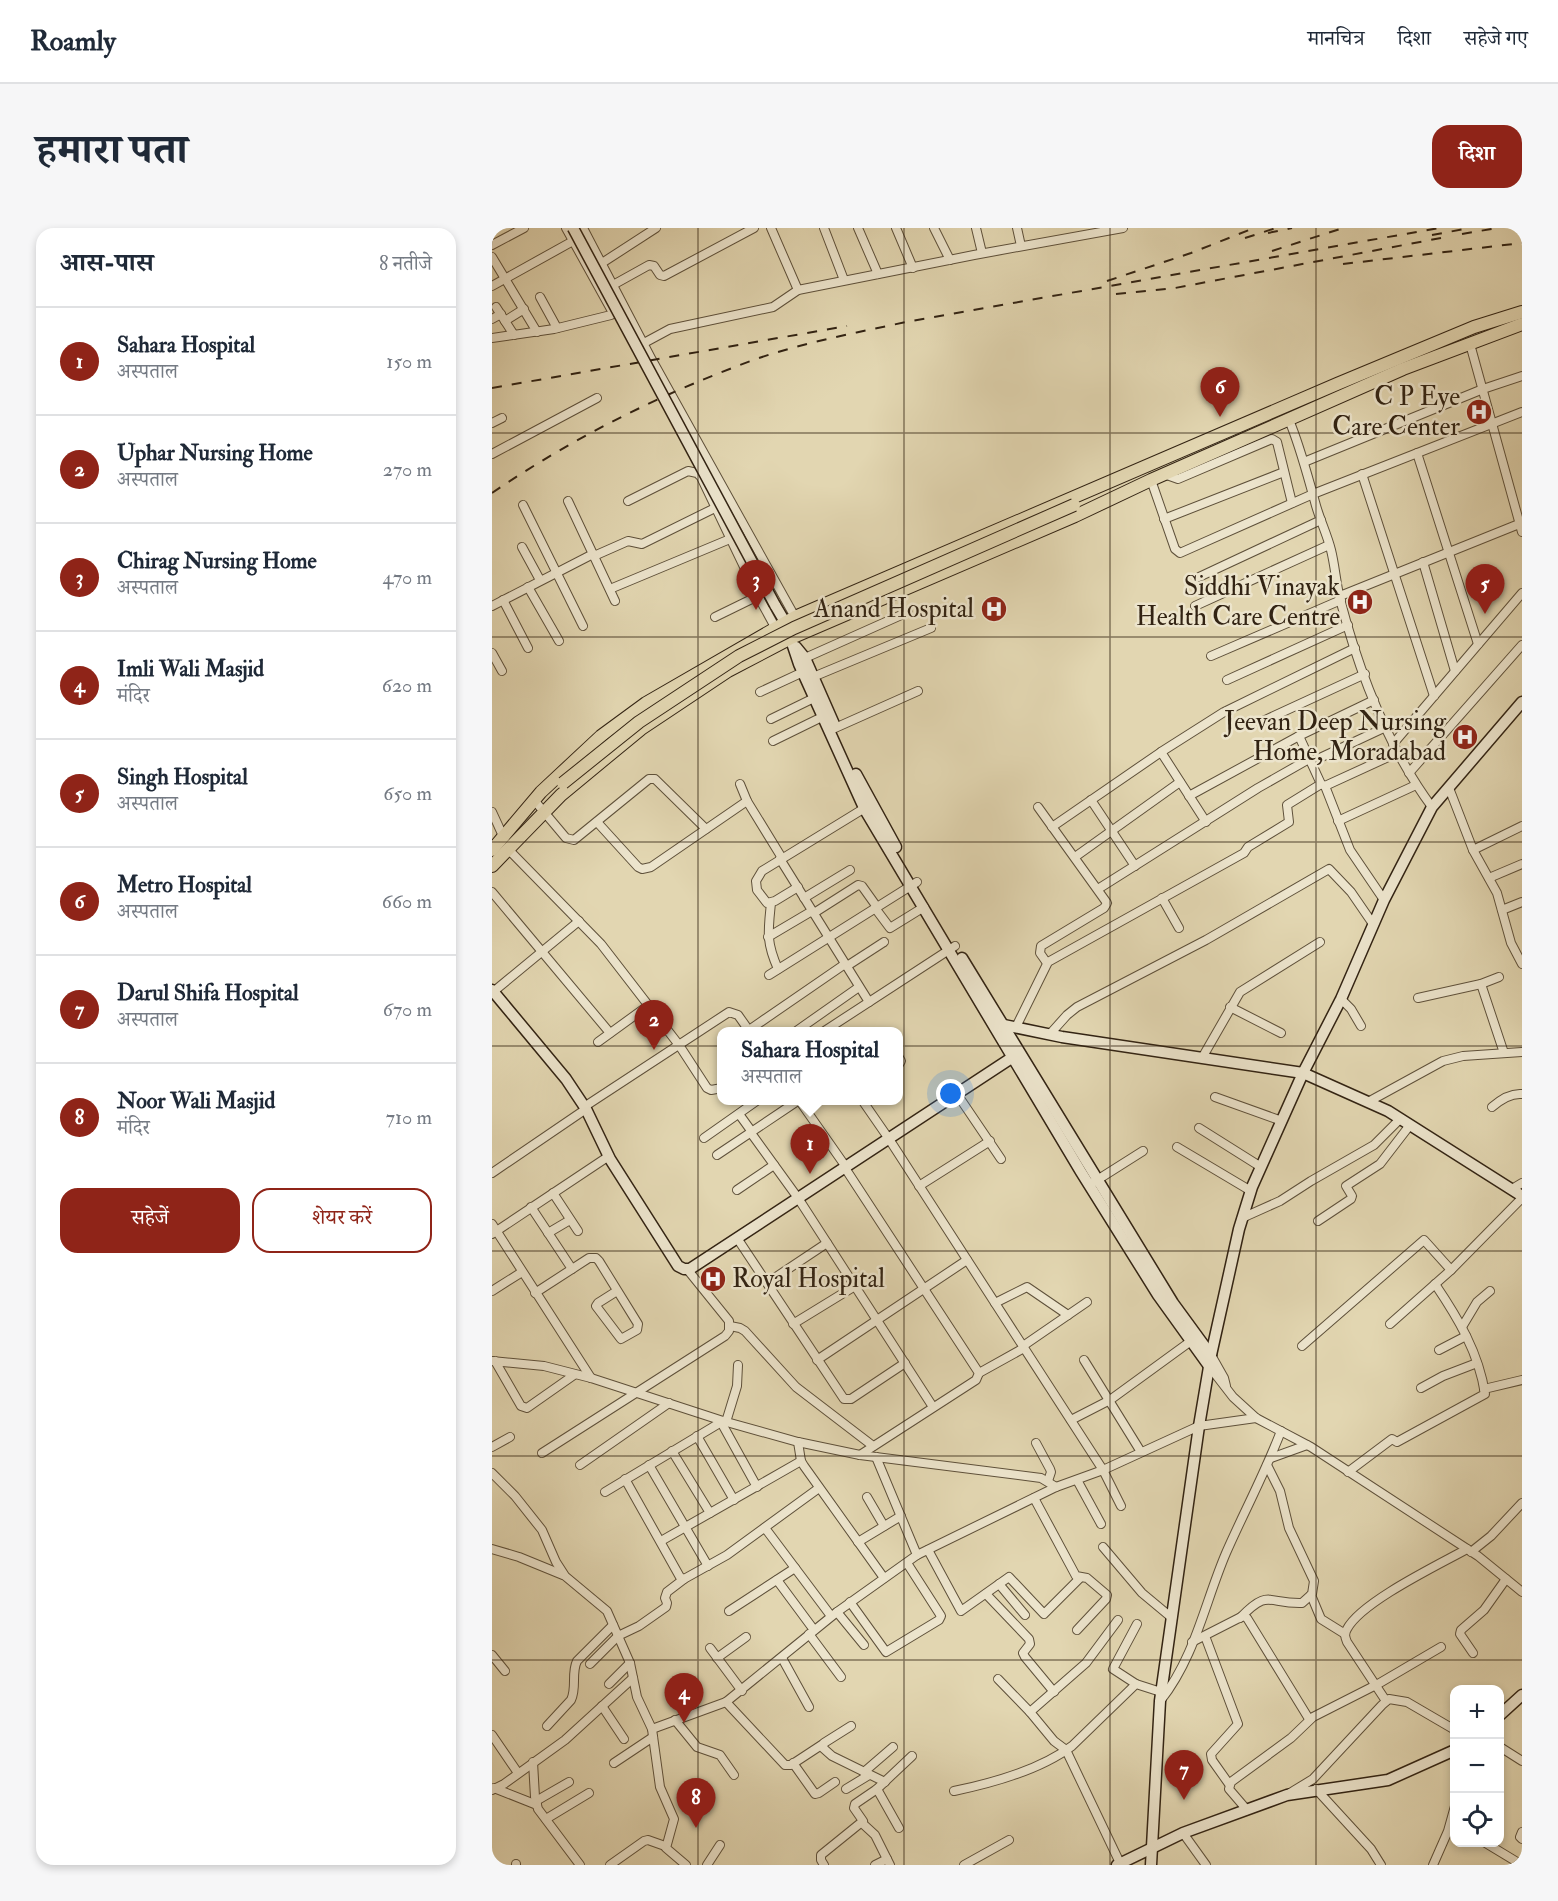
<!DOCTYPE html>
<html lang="hi">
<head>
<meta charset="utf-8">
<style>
  body { margin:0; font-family:"IM FELL Double Pica","Noto Serif Devanagari",serif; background:#f6f6f7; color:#1f2937 }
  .controls { position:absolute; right:18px; bottom:18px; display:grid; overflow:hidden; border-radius:12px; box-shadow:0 3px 9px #0003 }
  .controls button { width:54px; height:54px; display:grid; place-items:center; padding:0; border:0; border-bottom:2px solid #e0e1e3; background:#fff; color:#1f2937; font:30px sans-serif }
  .you { position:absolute; left:459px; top:866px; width:21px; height:21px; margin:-15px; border:4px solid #fff; border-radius:50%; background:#1a73e8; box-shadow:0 0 0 9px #1a73e833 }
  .badge { display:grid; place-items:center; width:39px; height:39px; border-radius:50%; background:#8f2418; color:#fff; font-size:20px; font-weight:700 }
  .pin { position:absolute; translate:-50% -50px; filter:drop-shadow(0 2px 3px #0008) }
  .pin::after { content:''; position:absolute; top:32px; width:21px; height:18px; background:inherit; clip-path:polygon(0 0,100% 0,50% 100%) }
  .popup { position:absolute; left:225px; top:799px; width:186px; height:78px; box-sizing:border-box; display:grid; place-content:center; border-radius:12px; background:#fff; filter:drop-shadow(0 2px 4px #0005); font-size:20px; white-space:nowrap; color:#747a83 }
  .popup b { font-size:22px; color:#1f2937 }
  .popup::after { content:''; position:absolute; left:50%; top:100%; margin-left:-12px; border:12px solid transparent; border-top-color:#fff }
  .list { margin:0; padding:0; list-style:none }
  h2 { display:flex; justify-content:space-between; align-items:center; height:78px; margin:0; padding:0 24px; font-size:26px }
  h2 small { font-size:20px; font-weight:400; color:#747a83 }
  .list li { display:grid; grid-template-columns:39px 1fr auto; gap:18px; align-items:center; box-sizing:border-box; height:108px; padding:0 24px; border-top:2px solid #e0e1e3 }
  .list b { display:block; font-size:22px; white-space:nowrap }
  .list p { margin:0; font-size:20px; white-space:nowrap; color:#747a83 }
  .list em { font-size:20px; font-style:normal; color:#747a83 }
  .actions { display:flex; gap:12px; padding:18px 24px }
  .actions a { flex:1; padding:14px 0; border:2px solid #8f2418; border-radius:18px; text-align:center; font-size:21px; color:#8f2418 }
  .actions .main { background:#8f2418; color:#fff }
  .icon { flex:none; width:33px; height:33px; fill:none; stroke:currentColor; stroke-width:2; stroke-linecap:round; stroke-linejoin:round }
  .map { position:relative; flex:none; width:1030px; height:1637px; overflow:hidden; border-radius:18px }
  header { display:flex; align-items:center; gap:36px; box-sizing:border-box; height:84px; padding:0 30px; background:#fff; border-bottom:2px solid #e0e1e3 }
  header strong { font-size:28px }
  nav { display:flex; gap:33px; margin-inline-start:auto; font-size:21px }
  .intro { display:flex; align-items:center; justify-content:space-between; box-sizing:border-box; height:144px; padding:0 36px }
  h1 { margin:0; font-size:42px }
  .button { padding:15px 27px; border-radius:18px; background:#8f2418; color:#fff; font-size:21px; font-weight:700 }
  main { display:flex; gap:36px; padding:0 36px }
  aside { flex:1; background:#fff; border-radius:18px; box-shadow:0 3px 9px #0003 }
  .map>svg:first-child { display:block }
</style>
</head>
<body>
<header>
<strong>Roamly</strong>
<nav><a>मानचित्र</a><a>दिशा</a><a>सहेजे गए</a></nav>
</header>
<div class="intro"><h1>हमारा पता</h1><a class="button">दिशा</a></div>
<main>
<aside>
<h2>आस-पास<small>8 नतीजे</small></h2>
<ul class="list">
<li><span class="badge">1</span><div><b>Sahara Hospital</b><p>अस्पताल</p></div><em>150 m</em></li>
<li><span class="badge">2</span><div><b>Uphar Nursing Home</b><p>अस्पताल</p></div><em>270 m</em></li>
<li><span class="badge">3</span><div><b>Chirag Nursing Home</b><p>अस्पताल</p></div><em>470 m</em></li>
<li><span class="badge">4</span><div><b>Imli Wali Masjid</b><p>मंदिर</p></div><em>620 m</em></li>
<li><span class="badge">5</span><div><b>Singh Hospital</b><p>अस्पताल</p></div><em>650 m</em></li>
<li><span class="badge">6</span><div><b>Metro Hospital</b><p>अस्पताल</p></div><em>660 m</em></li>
<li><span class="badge">7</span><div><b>Darul Shifa Hospital</b><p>अस्पताल</p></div><em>670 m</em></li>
<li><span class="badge">8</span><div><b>Noor Wali Masjid</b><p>मंदिर</p></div><em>710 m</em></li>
</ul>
<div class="actions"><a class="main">सहेजें</a><a>शेयर करें</a></div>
</aside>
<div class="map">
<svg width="1030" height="1637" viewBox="0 0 1030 1637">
  <rect width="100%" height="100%" fill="#e2d6b1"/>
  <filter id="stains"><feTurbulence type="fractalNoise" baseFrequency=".00333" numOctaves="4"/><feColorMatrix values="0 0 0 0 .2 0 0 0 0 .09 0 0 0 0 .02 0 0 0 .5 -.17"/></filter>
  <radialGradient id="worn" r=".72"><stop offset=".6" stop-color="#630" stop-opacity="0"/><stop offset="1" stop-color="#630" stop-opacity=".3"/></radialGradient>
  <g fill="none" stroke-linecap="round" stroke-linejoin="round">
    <g stroke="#5e503a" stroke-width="10">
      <g id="street">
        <path d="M91,0L160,132L303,389"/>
        <path d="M279,0L306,62"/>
        <path d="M332,0L352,52"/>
        <path d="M366,0L386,46"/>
        <path d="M404,0L421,40"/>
        <path d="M442,0L458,32"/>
        <path d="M484,0L490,25"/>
        <path d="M525,0L529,18"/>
        <path d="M0,17L32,0"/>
        <path d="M0,29L45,104"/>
        <path d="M110,35L164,0"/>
        <path d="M121,57L157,37L162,38L168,47L172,48L262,0"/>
        <path d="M0,58L81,13"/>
        <path d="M48,69L65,100"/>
        <path d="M4,79L22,107"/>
        <path d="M0,91L9,86"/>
        <path d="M13,93L32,81"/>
        <path d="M0,110L62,101L119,87L120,83L74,0"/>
        <path d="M152,115L178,101L281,79L306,62L482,27L631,0"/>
        <path d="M978,116L1030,304"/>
        <path d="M797,192C808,218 815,246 823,274C827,290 835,306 839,322C843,338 844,355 848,371C867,444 895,518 940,579"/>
        <path d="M0,195L10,190"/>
        <path d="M925,225L986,416"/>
        <path d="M0,226L105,170"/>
        <path d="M812,234L991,161L1030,148"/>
        <path d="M672,246L686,251L780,211L785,214L800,275"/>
        <path d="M870,246L942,468"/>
        <path d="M659,252L683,321L688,325L821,266L1030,184"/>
        <path d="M76,273L123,373"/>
        <path d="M136,273L196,243L205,245L209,249L266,368L283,399"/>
        <path d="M31,277L91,398"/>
        <path d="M672,291L792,244"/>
        <path d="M30,319L48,352"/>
        <path d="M102,328L136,313L150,316L223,280"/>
        <path d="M931,334L963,443"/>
        <path d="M707,349L829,292"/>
        <path d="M36,359L67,413"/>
        <path d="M118,361L238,311"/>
        <path d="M848,368L1027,296"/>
        <path d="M11,372L36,420"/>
        <path d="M0,378L101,326"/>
        <path d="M703,378L837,317"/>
        <path d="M223,389L266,368"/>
        <path d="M0,425L10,443"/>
        <path d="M719,428L849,372"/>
        <path d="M313,430L416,384"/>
        <path d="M321,449L439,400"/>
        <path d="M735,452L856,397"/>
        <path d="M268,464L311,444"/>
        <path d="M279,491L322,470"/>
        <path d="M771,493L873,446"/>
        <path d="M343,500L426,463"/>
        <path d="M807,508L829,556L833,558L905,525"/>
        <path d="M281,513L330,489"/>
        <path d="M901,516L1030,365"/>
        <path d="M669,524L714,594"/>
        <path d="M819,534L894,499"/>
        <path d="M917,545L1030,417"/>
        <path d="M248,556L255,573L290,630"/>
        <path d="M833,558L858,622L892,672"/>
        <path d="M957,560L981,622L1005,665L1019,715L1030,736"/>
        <path d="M697,568L807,508L882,472"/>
        <path d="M42,572L74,610L82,612L157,551H163L214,601"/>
        <path d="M599,572L643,638"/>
        <path d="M546,579L615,675L612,680L549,718L548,725L555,735"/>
        <path d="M0,584L11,608"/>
        <path d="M846,593L924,557"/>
        <path d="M105,594L146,639L150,641L159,639L255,573"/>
        <path d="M560,599L669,524L732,484L863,420"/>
        <path d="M15,620L109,716L187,817L215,860L219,862L230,860"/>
        <path d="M981,622L1030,598"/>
        <path d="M583,629L688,554"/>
        <path d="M288,631L377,774"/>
        <path d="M997,650L1030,636"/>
        <path d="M306,659L283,673L275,675L265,662L264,653L270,643L376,578"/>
        <path d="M606,661L766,560L817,531"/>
        <path d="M0,664L118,805"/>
        <path d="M312,670L358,642"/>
        <path d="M670,670L687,700"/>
        <path d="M279,675C276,704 274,714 286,741"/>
        <path d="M383,680L398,700L432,679"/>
        <path d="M1010,682L1030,674"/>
        <path d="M322,685L366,657L370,658L385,679"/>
        <path d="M276,709L320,683"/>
        <path d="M355,738L392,714"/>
        <path d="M277,747L425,654"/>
        <path d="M989,756L1012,825"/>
        <path d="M1,764L87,693"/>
        <path d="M926,770L989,756L1007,749"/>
        <path d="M849,771L859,781L869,798"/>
        <path d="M738,779L789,805"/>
        <path d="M524,799L556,734L752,625L756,619L797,594L795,577L829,556"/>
        <path d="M257,802L353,736"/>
        <path d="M303,804L367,759"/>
        <path d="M331,804L463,718"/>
        <path d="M386,804H390"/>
        <path d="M558,806L575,787L585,779L714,712L837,641L859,664L881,696"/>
        <path d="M106,814L157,777"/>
        <path d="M406,828L409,833L406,838"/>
        <path d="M710,830L748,764L828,714"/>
        <path d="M465,866L509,931"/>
        <path d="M723,869L790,893"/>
        <path d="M307,872L354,939"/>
        <path d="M370,872L397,911L611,1242L629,1278"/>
        <path d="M876,874L951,833L971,828L1030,824"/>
        <path d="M92,879L237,784L246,787L258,804"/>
        <path d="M1000,879C1008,872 1019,865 1030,866"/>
        <path d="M247,886L260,904"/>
        <path d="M707,900L769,939"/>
        <path d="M259,905L306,970L441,1179"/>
        <path d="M212,910L266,872"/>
        <path d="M685,919L759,963"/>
        <path d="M225,927L307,872"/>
        <path d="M353,940L487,1145L484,1152L368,1227"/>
        <path d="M0,945L94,881"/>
        <path d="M602,954L651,923"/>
        <path d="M427,958L498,913"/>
        <path d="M1020,961L1030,955"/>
        <path d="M245,962L282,937"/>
        <path d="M61,965L86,1003"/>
        <path d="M39,979L80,1041"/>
        <path d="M750,990L788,973L819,953L882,917L908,891"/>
        <path d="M826,993L859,971L860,968L854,958L888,936L918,897"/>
        <path d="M0,996L99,1150"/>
        <path d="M56,1005L78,992"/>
        <path d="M0,1006L117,928"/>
        <path d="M245,1010L352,1171H359L413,1135"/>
        <path d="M275,1055L335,1015"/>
        <path d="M0,1063L30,1044"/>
        <path d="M43,1065L97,1030H104L107,1033L146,1096L145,1102L129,1111L104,1078L106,1075L125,1063"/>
        <path d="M503,1075L535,1059L576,1087"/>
        <path d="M301,1096L363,1058"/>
        <path d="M898,1096L959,1042L1030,970"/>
        <path d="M238,1098L248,1100L253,1103L304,1159L381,1218"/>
        <path d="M970,1099L985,1074L998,1063"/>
        <path d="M531,1118L595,1074"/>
        <path d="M810,1118L932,1012L959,1042"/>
        <path d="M947,1122L974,1108"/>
        <path d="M719,1127L732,1150L734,1158"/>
        <path d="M325,1132L475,1032"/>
        <path d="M592,1132L649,1224"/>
        <path d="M0,1133L52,1138L99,1150L231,1193L306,1214L368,1227L549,1250L564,1259"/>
        <path d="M3,1133L29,1178L35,1180L82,1147"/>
        <path d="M717,1138L741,1169L764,1190L819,1219L986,1328L1030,1364"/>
        <path d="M487,1145L532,1120"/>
        <path d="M929,1160L951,1148L985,1135"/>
        <path d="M992,1161L1030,1152"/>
        <path d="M579,1192L618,1172L699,1113"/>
        <path d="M229,1194L265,1259"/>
        <path d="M234,1194L245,1158L246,1137"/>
        <path d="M205,1208L242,1272"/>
        <path d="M306,1214L309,1233L312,1238L392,1350"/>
        <path d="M544,1215L558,1241L559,1244L556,1253"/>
        <path d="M0,1219L18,1209"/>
        <path d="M180,1223L218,1285"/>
        <path d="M50,1225L233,1108L237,1103V1093L195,1041"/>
        <path d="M384,1229L425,1327"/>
        <path d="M779,1230L815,1217"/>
        <path d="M88,1237L177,1175"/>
        <path d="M157,1237L216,1338"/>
        <path d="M856,1244L900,1211L905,1214L993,1166C987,1125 966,1090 943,1056"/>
        <path d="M0,1245L23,1268L50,1302L64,1334L73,1348L115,1383L138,1435L145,1469L160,1501L168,1559L182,1591L174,1620L194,1637"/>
        <path d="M133,1251L188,1349L192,1351L235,1327L327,1260"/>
        <path d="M585,1252L609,1296"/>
        <path d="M113,1264L231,1193"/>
        <path d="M375,1269L392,1298"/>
        <path d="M542,1270L584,1348L595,1350L615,1367L614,1371L585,1402"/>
        <path d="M273,1300L339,1388"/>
        <path d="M169,1313L309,1233"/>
        <path d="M366,1314L409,1288"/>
        <path d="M611,1319L650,1365L680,1390"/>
        <path d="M0,1321L27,1329L71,1347"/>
        <path d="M436,1322L469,1383L517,1349L552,1386L588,1350"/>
        <path d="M979,1324L999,1308L1030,1275"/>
        <path d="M285,1352L322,1402"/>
        <path d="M507,1356L533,1387"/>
        <path d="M494,1366L537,1411L538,1416L531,1425L533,1429L562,1464"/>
        <path d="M819,1367L829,1391L853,1406"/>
        <path d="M358,1374L394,1424L447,1392L449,1388L415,1335"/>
        <path d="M237,1383L303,1340"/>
        <path d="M345,1384L372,1417"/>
        <path d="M748,1390C777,1360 775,1376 810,1375L820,1366L822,1353L797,1300L788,1263L775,1237"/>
        <path d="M317,1406L349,1449"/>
        <path d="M713,1408L746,1496L719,1526L720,1532L737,1556"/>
        <path d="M700,1414L751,1388L755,1390L817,1491"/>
        <path d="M218,1420L250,1463"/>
        <path d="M981,1425L968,1406L969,1402L992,1382L1014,1351"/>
        <path d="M0,1427L13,1443"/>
        <path d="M225,1430L254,1409"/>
        <path d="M290,1430L317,1479"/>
        <path d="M98,1436L126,1408L147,1398L174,1379L175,1375L173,1370L175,1364L192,1351"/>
        <path d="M506,1451L538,1484L562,1513L574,1522L628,1635"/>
        <path d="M117,1456L138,1435"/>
        <path d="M644,1456L621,1441L645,1396"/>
        <path d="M669,1472C703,1429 713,1374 734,1325C752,1284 773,1245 789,1203"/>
        <path d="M894,1473L855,1414C853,1409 852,1406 855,1401C869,1374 946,1337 975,1321"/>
        <path d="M234,1474L293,1537H299L331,1516"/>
        <path d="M110,1478L132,1511"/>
        <path d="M538,1484L594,1435L626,1392"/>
        <path d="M183,1492L205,1519L228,1527L242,1547"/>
        <path d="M55,1498L79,1472C85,1460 79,1445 85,1433L121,1397"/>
        <path d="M359,1498L332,1515L331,1520L340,1528L393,1554"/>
        <path d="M160,1501L234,1474L345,1384L425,1327L564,1259L611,1242L707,1198L764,1190"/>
        <path d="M0,1507L26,1545"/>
        <path d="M1008,1519L1030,1533"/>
        <path d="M41,1534L43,1569L46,1581L88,1637"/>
        <path d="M122,1535L161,1509"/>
        <path d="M301,1535L323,1566L327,1565L343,1554"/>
        <path d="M372,1544L401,1519"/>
        <path d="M2,1560L45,1577"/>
        <path d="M354,1561L377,1547"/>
        <path d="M385,1561L407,1600"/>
        <path d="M824,1561L879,1621L889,1637"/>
        <path d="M0,1562L12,1556L73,1512L141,1450"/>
        <path d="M462,1563C501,1555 548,1542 580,1518L644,1456L669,1464"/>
        <path d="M798,1565L821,1551L890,1477L897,1471L915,1474L963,1502"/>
        <path d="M44,1573L77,1554"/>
        <path d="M755,1582L737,1561L739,1554L799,1510L821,1489L886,1456L949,1419"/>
        <path d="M54,1591L97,1565"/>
        <path d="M370,1595L383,1607L398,1637"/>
        <path d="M1030,1604L1028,1609L1030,1611"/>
        <path d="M691,1605L714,1637"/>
        <path d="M992,1614L1030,1637"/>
        <path d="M24,1636V1637"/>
        <path d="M118,1637L152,1613L156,1612L173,1618"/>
        <path d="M215,1637L228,1617"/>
        <path d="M332,1637L329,1632V1627L371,1593L362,1580L363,1576L385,1561L420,1528"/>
        <path d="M383,1637L395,1631"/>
        <path d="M472,1637L517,1612"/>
        <path d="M941,1637L956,1603L963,1578"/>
      </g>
    </g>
    <g stroke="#322313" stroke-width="13">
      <g id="secondary">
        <path d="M283,377L293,394L307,436L373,582L589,944L666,1067L717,1138"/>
        <path d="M304,419L313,430L342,496"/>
        <path d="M364,546L404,619"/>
        <path d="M470,730L681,1075L719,1127"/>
        <path d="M0,762L74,851L94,881L118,931L186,1038L192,1041H198L524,827"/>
        <path d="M507,796L570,809L811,845L896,883L1030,968"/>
        <path d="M1008,1487L1030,1467"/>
        <path d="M625,1637L691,1605L795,1567L896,1552L963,1522"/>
        <path d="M659,1637L668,1473L707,1198L719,1127L747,1001L760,959L811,845L849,771L892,672L940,579L1030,474"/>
      </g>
    </g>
    <g stroke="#322313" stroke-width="14">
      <g id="primary">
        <path d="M0,622L49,564L109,508L154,475L303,389L845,156L982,99L1030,84"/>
        <path d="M0,638L69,567L149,501L236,443L299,410L583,288L659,252L911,141L1030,96"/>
      </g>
    </g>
    <use href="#street" stroke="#ece4cc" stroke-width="8"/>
    <use href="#secondary" stroke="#ece4cc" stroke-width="10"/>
    <use href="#primary" stroke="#e2d6b1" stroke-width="12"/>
    <g stroke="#322313" stroke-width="2" stroke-dasharray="10 10" stroke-linecap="butt">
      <path d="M776,5L800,0"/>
      <path d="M970,6L1005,0"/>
      <path d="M940,7L978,0"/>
      <path d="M753,10L784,0"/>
      <path d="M780,23L851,0"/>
      <path d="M851,36L1030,15"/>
      <path d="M615,53L699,25L762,0"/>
      <path d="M624,66L683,60L949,10"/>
      <path d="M0,160L355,98"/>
      <path d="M0,265C82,209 171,165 264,131C314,114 367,104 419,93L947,0"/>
    </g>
    <g stroke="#322313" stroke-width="13" stroke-linecap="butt">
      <path id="secondary-bridge" d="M81,0L283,377"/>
    </g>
    <g stroke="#322313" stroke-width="14" stroke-linecap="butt">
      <path id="primary-bridge" d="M71,555L147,494L247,428L302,400L582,277"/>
    </g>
    <use href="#secondary-bridge" stroke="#ece4cc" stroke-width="10"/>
    <use href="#primary-bridge" stroke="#e2d6b1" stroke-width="12"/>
  </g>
  <path fill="none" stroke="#322313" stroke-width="1.5" stroke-opacity="0.55" d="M206,0V1637M412,0V1637M618,0V1637M824,0V1637M0,205H1030M0,409H1030M0,614H1030M0,818H1030M0,1023H1030M0,1228H1030M0,1432H1030"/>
  <defs>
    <g id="hospital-disc" transform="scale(1.35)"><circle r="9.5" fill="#8f2418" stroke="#ece4cc"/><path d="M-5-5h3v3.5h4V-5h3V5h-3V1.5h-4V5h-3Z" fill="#fff"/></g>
  </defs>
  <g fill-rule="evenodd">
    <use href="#hospital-disc" x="987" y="184"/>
    <use href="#hospital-disc" x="868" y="374"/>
    <use href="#hospital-disc" x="502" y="381"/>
    <use href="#hospital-disc" x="973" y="509"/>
    <use href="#hospital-disc" x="221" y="1051"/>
  </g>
  <g text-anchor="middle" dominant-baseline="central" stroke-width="5" stroke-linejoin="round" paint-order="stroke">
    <g font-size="26" fill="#322313" stroke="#ece4cc" text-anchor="end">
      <text x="968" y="169">C P Eye<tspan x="968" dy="30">Care Center</tspan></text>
      <text x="848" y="359">Siddhi Vinayak<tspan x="848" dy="30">Health Care Centre</tspan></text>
      <text x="482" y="381">Anand Hospital</text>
      <text x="954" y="494">Jeevan Deep Nursing<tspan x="954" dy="30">Home, Moradabad</tspan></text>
      <text x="240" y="1051" text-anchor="start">Royal Hospital</text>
    </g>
  </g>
  <rect width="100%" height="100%" filter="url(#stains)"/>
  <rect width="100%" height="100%" fill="url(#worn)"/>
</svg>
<div class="controls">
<button>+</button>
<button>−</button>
<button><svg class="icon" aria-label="locate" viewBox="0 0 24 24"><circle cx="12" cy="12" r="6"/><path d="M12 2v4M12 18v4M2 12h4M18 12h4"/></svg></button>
</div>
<div class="you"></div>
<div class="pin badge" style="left:318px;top:946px">1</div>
<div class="popup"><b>Sahara Hospital</b>अस्पताल</div>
<div class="pin badge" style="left:162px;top:822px">2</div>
<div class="pin badge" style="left:264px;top:382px">3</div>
<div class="pin badge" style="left:192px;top:1495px">4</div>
<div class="pin badge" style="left:993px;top:386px">5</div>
<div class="pin badge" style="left:728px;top:189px">6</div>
<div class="pin badge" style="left:692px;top:1572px">7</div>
<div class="pin badge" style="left:204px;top:1600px">8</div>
</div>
</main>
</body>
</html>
